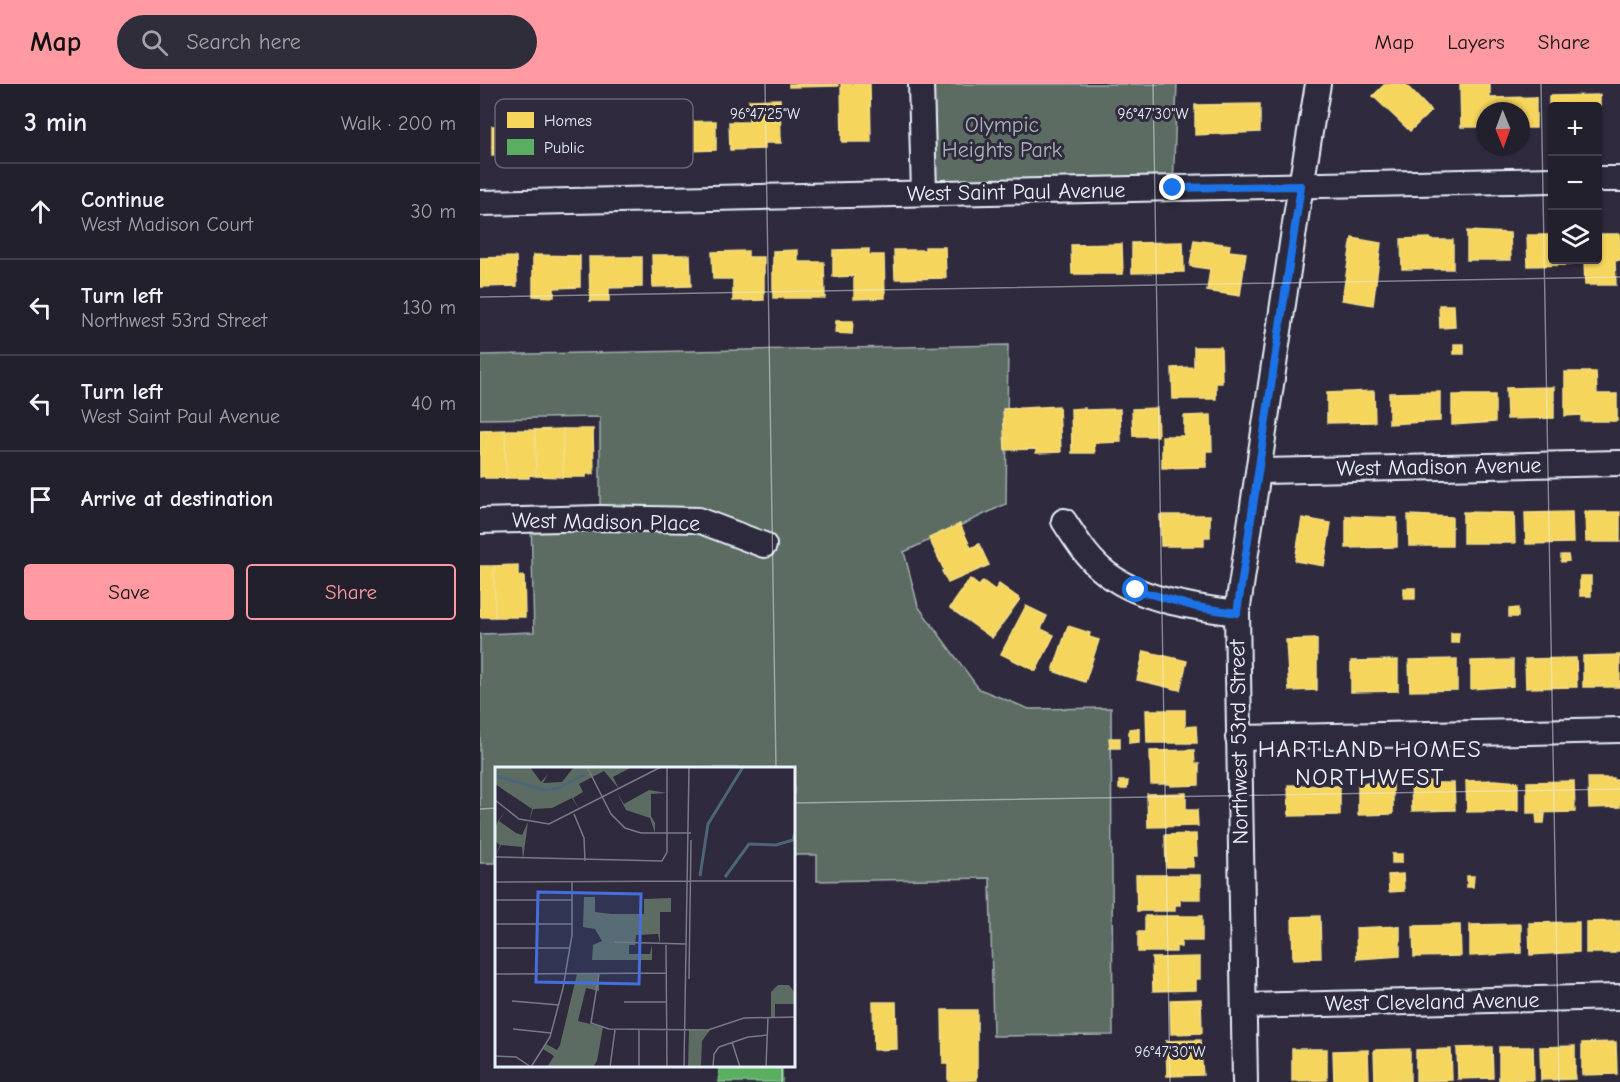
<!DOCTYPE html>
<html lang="en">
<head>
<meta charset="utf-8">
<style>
  body { margin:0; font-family:"Comic Neue",sans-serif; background:#2f2d3a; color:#f1f3f6 }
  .controls { position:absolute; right:18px; top:18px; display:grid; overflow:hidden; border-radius:6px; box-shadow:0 2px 4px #0004 }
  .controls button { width:54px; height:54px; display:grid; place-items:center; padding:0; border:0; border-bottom:2px solid #403e4a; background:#23202e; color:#f1f3f6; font:30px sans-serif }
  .compass { position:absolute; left:996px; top:18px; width:54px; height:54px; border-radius:50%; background:#23202e; box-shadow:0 2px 4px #0004; rotate:179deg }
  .stop { position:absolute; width:18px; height:18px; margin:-14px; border:4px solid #1a73e8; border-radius:50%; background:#fff }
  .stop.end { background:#1a73e8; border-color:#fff; box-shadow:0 2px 6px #0008 }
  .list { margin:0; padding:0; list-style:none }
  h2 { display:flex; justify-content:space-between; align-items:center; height:78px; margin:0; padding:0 24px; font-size:26px }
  h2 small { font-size:20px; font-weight:400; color:#a3a3aa }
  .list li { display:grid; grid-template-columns:39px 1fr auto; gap:18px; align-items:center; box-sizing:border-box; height:96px; padding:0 24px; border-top:2px solid #403e4a }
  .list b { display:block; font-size:22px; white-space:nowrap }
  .list p { margin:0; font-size:20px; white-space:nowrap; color:#a3a3aa }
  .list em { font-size:20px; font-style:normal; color:#a3a3aa }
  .actions { display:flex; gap:12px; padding:18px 24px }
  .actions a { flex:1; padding:14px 0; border:2px solid #ff9aa2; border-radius:6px; text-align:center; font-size:21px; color:#ff9aa2 }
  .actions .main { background:#ff9aa2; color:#111 }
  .icon { flex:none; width:33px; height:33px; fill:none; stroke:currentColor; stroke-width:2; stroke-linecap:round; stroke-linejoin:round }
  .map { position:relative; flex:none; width:1140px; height:998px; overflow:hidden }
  header { display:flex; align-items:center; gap:36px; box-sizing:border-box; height:84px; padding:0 30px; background:#ff9aa2; color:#111 }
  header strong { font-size:28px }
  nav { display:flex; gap:33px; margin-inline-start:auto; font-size:21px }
  .search { width:420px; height:54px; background:#2f2d3a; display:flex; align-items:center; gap:15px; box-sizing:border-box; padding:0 21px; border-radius:33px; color:#a3a3aa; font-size:22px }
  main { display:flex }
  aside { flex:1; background:#23202e }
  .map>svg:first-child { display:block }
</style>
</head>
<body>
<header>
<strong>Map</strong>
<div class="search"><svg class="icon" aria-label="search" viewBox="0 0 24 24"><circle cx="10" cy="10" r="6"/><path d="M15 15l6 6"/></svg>Search here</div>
<nav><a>Map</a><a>Layers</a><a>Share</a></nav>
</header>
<main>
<aside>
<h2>3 min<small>Walk · 200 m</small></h2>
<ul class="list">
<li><svg class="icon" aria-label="ahead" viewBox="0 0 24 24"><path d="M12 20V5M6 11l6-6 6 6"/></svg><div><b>Continue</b><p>West Madison Court</p></div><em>30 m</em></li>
<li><svg class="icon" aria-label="left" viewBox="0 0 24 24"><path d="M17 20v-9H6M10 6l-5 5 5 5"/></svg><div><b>Turn left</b><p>Northwest 53rd Street</p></div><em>130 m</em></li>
<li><svg class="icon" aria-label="left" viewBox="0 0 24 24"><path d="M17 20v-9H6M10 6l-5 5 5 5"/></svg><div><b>Turn left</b><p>West Saint Paul Avenue</p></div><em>40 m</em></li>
<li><svg class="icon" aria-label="arrive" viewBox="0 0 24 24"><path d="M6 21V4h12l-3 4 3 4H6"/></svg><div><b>Arrive at destination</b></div></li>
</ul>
<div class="actions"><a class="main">Save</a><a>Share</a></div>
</aside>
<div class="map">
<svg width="1140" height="998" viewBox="0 0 1140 998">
  <rect width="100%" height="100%" fill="#2f2a3d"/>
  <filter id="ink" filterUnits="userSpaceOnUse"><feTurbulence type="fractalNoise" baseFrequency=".0167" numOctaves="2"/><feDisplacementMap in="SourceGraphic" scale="12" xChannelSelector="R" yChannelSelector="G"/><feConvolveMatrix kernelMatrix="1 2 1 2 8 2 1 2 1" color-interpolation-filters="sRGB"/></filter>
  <g filter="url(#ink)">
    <g fill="#5c6c63" stroke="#a2aeae" stroke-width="1.5">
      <path d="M441,0H697L693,104L444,109Z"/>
      <path d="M528,261L526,420L424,468L438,522L499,605L549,625L631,624L633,951L513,952L510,794L337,797V771H314V684H16V779H0V550L54,548L51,436L120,434V333L0,335V271Z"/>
    </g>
    <g fill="#f6d55c" stroke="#f2dd8b" stroke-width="1.5">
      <path d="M309,0H358V2L309,3Z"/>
      <path d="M361,0H390L391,58H362Z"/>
      <path d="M905,0H925L951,27L930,47L893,12Z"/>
      <path d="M980,0H1010V14L1056,13V44H1041V27H1005V43H981Z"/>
      <path d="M1120,11V40H1118V22H1072V42L1069,43V12Z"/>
      <path d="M300,15L301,59H285V65L250,66L249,38H269V16Z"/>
      <path d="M780,20V48L715,51V21Z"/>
      <path d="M236,37V66L207,67V65H193L192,38Z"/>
      <path d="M55,41V68L12,71V42Z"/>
      <path d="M987,147L1030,149L1031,176H987Z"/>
      <path d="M1120,150H1140V176L1135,177L1136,201H1105L1104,176H1118V156H1120Z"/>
      <path d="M1047,151H1072V176H1091V181L1048,182Z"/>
      <path d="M872,154L901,159L893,221L862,216Z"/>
      <path d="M950,154V156H973V185H922L921,155Z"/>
      <path d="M714,156L750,161L749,167L766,169L760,212L727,207L730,185L710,182Z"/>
      <path d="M703,158L704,188L652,189V159Z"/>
      <path d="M642,160L643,190H592L591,161Z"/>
      <path d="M445,163H465L466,194L415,195L414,166H445Z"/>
      <path d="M389,165V171H404L405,214L374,215V192L353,193V166Z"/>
      <path d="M318,166V178H344L345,214H293V167Z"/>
      <path d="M268,167V173H284V216L253,217V195H233L232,168Z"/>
      <path d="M53,171L100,172V203L74,204V213L53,212Z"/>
      <path d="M172,171H210L211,202L173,203Z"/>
      <path d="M36,173L37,202L0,203V174Z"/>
      <path d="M109,173H162V203L129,204V217H110Z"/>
      <path d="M959,221H974L975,243L960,244Z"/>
      <path d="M356,237H373L372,250L355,249Z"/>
      <rect x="974" y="260" width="10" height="10"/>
      <path d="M714,263H741L742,299H736V315H693L692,284L714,283Z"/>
      <path d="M1085,288H1116L1117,310H1137V337H1101V331L1085,332Z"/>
      <path d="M1074,303V334L1027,335L1026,304Z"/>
      <path d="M894,307L895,338L847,339V309Z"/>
      <path d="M960,308V337L909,340V309Z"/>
      <path d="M972,311H1015V338L972,341Z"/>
      <path d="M579,322L581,368L556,369V365L525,366L523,325Z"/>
      <path d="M605,324V326L640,325L641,358L614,359L615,369H592L591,325Z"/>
      <path d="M677,324L678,352H653L652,325Z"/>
      <path d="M731,331L732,367H726V383L682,384V352H704V332Z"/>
      <path d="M83,345V393L56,392L55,346Z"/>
      <path d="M83,345H113L114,390H106V393H83Z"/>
      <path d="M25,346L26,394H5V392L0,393V347Z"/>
      <path d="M25,346H55L56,392L49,391V394H26Z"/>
      <path d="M983,428L1034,429L1035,459H983Z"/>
      <path d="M1092,428L1093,459L1046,460L1045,429Z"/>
      <path d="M1105,428H1140V458H1106Z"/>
      <path d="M680,431H730V453H724V462H681Z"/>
      <path d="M928,431L972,433V462H929Z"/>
      <path d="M866,432L917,434V463L866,464Z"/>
      <path d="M822,434L851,439L844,482L815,477Z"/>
      <path d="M480,440L491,464L499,460L509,481L468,499L462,487L464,486L449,454Z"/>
      <path d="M1081,471H1088L1089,477L1081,478Z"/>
      <path d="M38,481V492H44L45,533H15L14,482Z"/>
      <path d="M0,482H14L15,533H0Z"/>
      <rect x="1100" y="492" width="11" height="20"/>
      <path d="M490,495L499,502L503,497L515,506L519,500L540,515L512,554L470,524Z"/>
      <rect x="924" y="504" width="11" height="11"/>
      <path d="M546,522L567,532L561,545L574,551L556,587L521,570Z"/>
      <path d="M1038,524V533H1029V525Z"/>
      <path d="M588,542L610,549L609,553L619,556L605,598L573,587Z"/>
      <path d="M971,549H979L978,559H971Z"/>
      <path d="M837,555V606L809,607L806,556Z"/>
      <path d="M664,567L707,577L700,606L657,596Z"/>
      <path d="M1140,571V603H1103V572Z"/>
      <path d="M1096,574L1097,603L1046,604L1045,575Z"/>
      <path d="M977,575V606L930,607L929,576Z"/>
      <path d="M918,576V607L871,608V577Z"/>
      <path d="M1033,576V602L991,605V577Z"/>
      <path d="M666,626H705V643L716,642L717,659H667Z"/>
      <path d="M659,644V658L649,659V645Z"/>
      <path d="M629,654H640V664H630Z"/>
      <path d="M714,666L715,680H719V701L691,702V700H671L670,667Z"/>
      <path d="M1108,694H1133V696H1140V723L1109,724Z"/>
      <path d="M1015,696L1038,698V727L987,728L986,697Z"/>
      <path d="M639,697H648L647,705H639Z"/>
      <path d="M956,697V699H974L975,726L932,727L931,698Z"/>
      <path d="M1094,697L1095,728L1047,729V698Z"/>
      <path d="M878,699H913V730L878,731Z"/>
      <path d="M808,701L860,702V731L809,732Z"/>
      <path d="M706,709V726H717L718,742L668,743L667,710Z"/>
      <path d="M1056,730H1065L1064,739H1057Z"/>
      <path d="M716,750L717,772H713V783H686L685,751Z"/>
      <rect x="912" y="770" width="10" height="9"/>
      <path d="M923,790L924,807L909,808L908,791Z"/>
      <path d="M656,791H721V815H700V821H695V827H657Z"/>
      <path d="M987,792H994L993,803H987Z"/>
      <path d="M665,832H722V857H701V863L696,862V868H658V848H665Z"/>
      <path d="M840,832L841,874L813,875L812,833Z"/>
      <path d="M1140,837V867H1135V869H1106V838Z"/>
      <path d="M1099,838V868L1050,871L1049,839Z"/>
      <path d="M1041,840V869L990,872V841Z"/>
      <path d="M980,841L981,872L934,873L933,842Z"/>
      <path d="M920,842V872L877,875L876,844Z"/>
      <path d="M720,873V895H716V906L673,907L672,874Z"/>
      <path d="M721,915L722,949L691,950L690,916Z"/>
      <path d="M393,918H416L417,965L394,966Z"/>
      <path d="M462,926H497V996L468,997V980H463Z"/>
      <path d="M720,956L723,991L687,992L686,957Z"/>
      <path d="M1136,958L1137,990L1102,991V959Z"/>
      <path d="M1095,962V995L1061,996L1060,963Z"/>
      <path d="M1012,963L1013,994L978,995L977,964Z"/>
      <path d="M1019,963H1053L1054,996H1019Z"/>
      <path d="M812,965H847V996L812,997Z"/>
      <path d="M930,965V997H895L894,966Z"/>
      <path d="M971,965L972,996L936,997V966Z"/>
      <path d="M888,966L889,998H854L853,967Z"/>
    </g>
    <rect fill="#5aae61" stroke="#85c28e" stroke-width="1.5" x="239" y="982" width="63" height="16"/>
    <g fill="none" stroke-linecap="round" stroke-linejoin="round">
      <g stroke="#e8f1f8" stroke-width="28">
        <g id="street">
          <path d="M441,0L444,109"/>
          <path d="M1118,95H1140"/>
          <path d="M0,119L1072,96"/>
          <path d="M779,387L1140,379"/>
          <path d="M0,437L120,434L218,436L284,461"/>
          <path d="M584,437C595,454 606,472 621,485C657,516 712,523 757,529"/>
          <path d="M758,654L1140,646"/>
          <path d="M764,922L1140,913"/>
          <path d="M765,998L757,529L817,126L838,0"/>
        </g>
      </g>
      <use href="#street" stroke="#2f2a3d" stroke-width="24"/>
    </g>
  </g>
  <g fill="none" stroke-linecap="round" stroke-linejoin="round" filter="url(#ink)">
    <path stroke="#1a73e8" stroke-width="8" d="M656,506L716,523L757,529L821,102L693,104"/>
  </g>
  <path fill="none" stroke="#e8f1f8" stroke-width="1.5" stroke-opacity="0.45" d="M285,0L296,684M673,0L690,998M1061,0L1079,998M0,213L1140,193M314,719L1140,705M0,725L16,724M302,982V998"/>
  <g text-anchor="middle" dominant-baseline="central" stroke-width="6" stroke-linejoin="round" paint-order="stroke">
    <g font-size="22" fill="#a9b5b5" stroke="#2f2a3d">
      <text x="522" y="41">Olympic<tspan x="522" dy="25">Heights Park</tspan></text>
    </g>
    <g font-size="22" fill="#e8f1f8" stroke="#2f2a3d">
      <text transform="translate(536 108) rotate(-1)">West Saint Paul Avenue</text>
      <text transform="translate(959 383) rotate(-1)">West Madison Avenue</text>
      <text transform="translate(126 438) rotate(1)">West Madison Place</text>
      <text transform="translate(759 658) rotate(-91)">Northwest 53rd Street</text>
      <text transform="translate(952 918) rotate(-1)">West Cleveland Avenue</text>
    </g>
    <g font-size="24" letter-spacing="1.5" fill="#e8f1f8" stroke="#2f2a3d">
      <text x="890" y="665">HARTLAND HOMES<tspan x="890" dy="28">NORTHWEST</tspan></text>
    </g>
  </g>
  <g transform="translate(15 683)">
    <rect width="300" height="300" fill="#2f2a3d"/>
    <path d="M1,0H35L46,15L53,7L48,16L67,15L79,0H137L118,10L124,22L109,4L84,17L88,25L78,31L85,44L77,31L57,41L38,42L34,56L37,42L0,17ZM154,23L172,26L156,27V49L160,56V66L155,51L131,43L121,24L129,37ZM11,43L4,54L21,66L27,68L33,55L28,93L27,80L6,78L0,90L5,78L0,74V61L3,54ZM89,130H100V145L116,147H149V132L176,131V145H165V178L163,167L141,168L140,178H134V187H155L157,178V193H97L98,178L107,174L100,162L88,160ZM82,207H104V224L91,221L83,254L108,260L102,294L98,300H52L59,289L48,282L51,277L62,283L65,278ZM283,218H294L300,226V237H280V250H276V225ZM194,263H215L207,274L206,300H193Z" fill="#5c6c63"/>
    <path fill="none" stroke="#4d6677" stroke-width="3" d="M0,9L50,23L64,21L90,7M205,109L213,57L248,0M230,110L254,77L281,78L298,73L300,65"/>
    <path fill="none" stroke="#797a88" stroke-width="1.5" d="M92,0L116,47L130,61L146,66H196M0,33L24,52L54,57L166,0M79,47L89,71L90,94M0,90L167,94L172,85V0M196,114H300M0,115L196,114M0,133H77M0,157H77M119,175L191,177M171,178L172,300M0,181H74M0,207L171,206M104,207L96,256L114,262L213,263L249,251L300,250M194,212L196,73M17,234L64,238M129,235H171M18,262L56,266M237,275L245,300M0,289L21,290L36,300M36,300L55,270L68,221L77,168V115M115,300L120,263M144,300V263M189,300L194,0M218,300L219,287L224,280L253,270L273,268M271,300L273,250"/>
    <path fill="#466fde" fill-opacity="0.15" stroke="#466fde" stroke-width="3" d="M43,125L146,127L144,217L41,215Z"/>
    <rect width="300" height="300" fill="none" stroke="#e8f1f8" stroke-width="3"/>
  </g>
  <rect x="15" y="15" width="198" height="69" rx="9" fill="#2f2a3d" stroke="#666675" stroke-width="1.5"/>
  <rect x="27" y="28" width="27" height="16" fill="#f6d55c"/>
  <rect x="27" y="55" width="27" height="16" fill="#5aae61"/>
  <g font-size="16" fill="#e8f1f8">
    <text x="64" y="42">Homes</text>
    <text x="64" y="69">Public</text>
  </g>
  <g font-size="15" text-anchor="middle" fill="#e8f1f8" stroke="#2f2a3d" stroke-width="6" stroke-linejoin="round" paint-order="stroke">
    <text x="285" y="35">96°47'25"W</text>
    <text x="673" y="35">96°47'30"W</text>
    <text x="690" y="973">96°47'30"W</text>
  </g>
</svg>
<div class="controls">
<button>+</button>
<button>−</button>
<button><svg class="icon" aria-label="layers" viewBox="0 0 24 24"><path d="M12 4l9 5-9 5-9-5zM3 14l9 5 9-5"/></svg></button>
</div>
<svg class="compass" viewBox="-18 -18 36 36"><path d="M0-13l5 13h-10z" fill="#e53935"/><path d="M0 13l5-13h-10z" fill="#a3a3aa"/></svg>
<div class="stop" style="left:656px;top:506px"></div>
<div class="stop end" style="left:693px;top:104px"></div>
</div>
</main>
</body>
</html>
